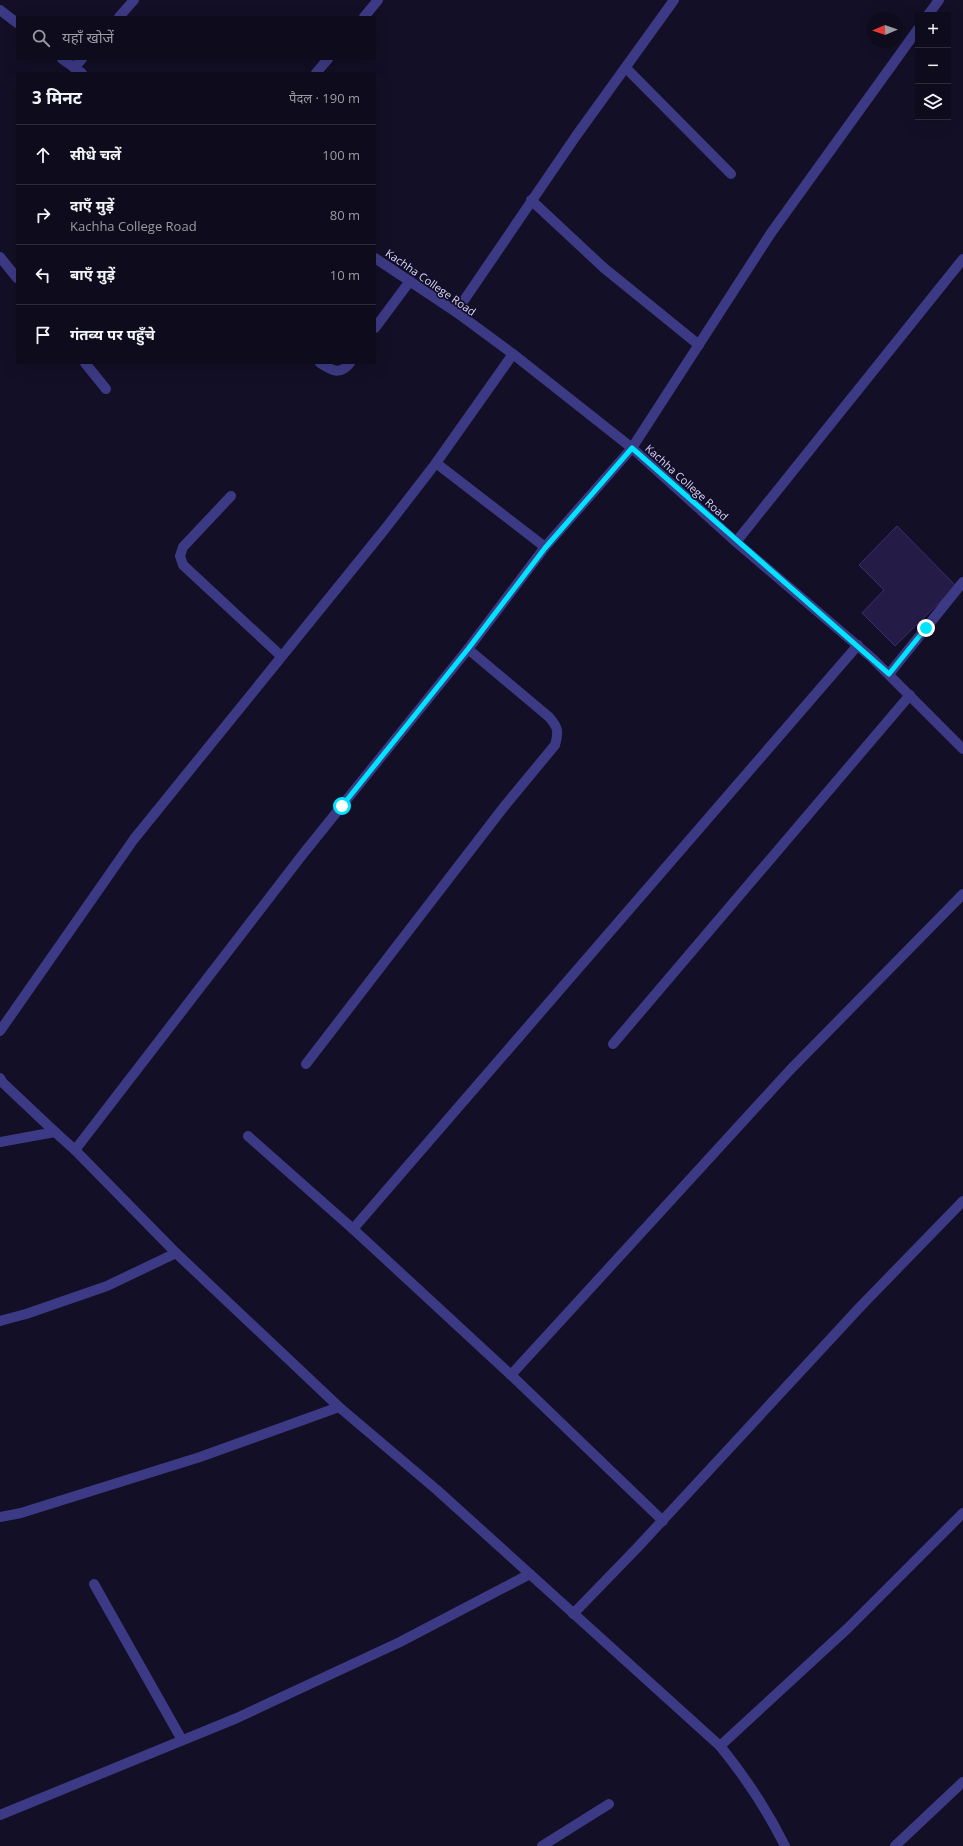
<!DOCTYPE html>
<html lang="hi">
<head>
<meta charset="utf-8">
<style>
  body { margin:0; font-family:"Open Sans","Noto Sans Devanagari",sans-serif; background:#171425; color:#f1f3f6 }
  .controls { position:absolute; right:12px; top:12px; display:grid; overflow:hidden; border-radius:0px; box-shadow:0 4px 16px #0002 }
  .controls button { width:36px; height:36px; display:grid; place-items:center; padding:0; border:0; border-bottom:1px solid #2e2b3b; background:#0e0b1c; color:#f1f3f6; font:20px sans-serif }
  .compass { position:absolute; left:867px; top:12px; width:36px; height:36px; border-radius:50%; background:#0e0b1c; box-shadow:0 4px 16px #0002; rotate:268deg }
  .stop { position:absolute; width:12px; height:12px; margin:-9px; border:3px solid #00e5ff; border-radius:50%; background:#fff }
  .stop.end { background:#00e5ff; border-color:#fff; box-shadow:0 1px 4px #0008 }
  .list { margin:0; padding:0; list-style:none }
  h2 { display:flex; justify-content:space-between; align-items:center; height:52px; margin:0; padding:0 16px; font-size:17px }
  h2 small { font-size:13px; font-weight:400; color:#9b9ba3 }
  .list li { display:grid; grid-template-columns:26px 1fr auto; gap:12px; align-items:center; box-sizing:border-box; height:60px; padding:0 16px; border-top:1px solid #2e2b3b }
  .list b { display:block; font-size:15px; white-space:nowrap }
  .list p { margin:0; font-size:13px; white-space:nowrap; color:#9b9ba3 }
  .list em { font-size:13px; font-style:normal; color:#9b9ba3 }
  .icon { flex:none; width:22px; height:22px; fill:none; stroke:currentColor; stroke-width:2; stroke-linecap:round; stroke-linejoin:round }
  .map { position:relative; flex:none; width:963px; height:1846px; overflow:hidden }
  .search { position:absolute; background:#0e0b1c; box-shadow:0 4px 16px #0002; left:16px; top:16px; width:360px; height:44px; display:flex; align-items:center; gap:10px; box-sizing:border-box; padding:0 14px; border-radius:0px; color:#9b9ba3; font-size:15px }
  .panel { position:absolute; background:#0e0b1c; box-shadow:0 4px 16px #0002; left:16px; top:72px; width:360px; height:292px; border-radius:0px }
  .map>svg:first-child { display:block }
</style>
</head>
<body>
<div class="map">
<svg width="963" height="1846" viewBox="0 0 963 1846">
  <rect width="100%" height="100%" fill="#130f26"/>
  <path fill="#241b47" stroke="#3b2d73" d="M897,526L956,586L895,646L862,613L884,590L859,565Z"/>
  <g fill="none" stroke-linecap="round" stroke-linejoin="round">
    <g stroke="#3d3a85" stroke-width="10">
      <path d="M928,15L939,0"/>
      <path d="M119,17L134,0"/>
      <path d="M364,17L378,0"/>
      <path d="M74,68L82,59"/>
      <path d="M626,68L731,174"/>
      <path d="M316,73L328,59"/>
      <path d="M531,200L604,268L699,345"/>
      <path d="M0,257L17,278"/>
      <path d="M456,312L576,136L674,0"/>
      <path d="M375,328L410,281"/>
      <path d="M85,363L106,389"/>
      <path d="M320,363C331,370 340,376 350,363"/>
      <path d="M436,463L545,547"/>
      <path d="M231,496L183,547L180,556L183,565L281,656"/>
      <path d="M736,542L963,259"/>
      <path d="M889,674L963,582"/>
      <path d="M0,1031L134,839L385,529L436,463L513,354"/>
      <path d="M613,1044L910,695"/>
      <path d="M306,1064L503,808L555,745C559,732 558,727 549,717L468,649"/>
      <path d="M0,1078L3,1083L55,1132"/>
      <path d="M248,1136L353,1229L511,1375L663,1521"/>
      <path d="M0,1142L55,1132L75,1150L303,854L468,649L545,547L632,448L771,233L918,29"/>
      <path d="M75,1150L176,1253L339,1407L437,1490L720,1746L848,1628L963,1513"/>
      <path d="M353,1229L858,645"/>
      <path d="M0,1321L26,1314L107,1286L176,1253"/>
      <path d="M511,1375L790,1070L963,894"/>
      <path d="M0,1517L21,1513L200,1457L339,1407"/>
      <path d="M94,1584L182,1740"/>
      <path d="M573,1614L637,1548L861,1306L963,1201"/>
      <path d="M720,1746C747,1779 766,1808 785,1846"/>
      <path d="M0,1815L237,1718L400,1642L530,1574"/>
      <path d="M542,1846L609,1804"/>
      <path d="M895,1846L963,1782"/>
    </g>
    <g stroke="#3d3a85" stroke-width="10">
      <path d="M0,10L17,23"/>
      <path d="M62,59L82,73"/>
      <path d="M375,258L456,312L513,354L632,448L736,542L872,658L963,749"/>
    </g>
  </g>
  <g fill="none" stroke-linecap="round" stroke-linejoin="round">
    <path stroke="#00e5ff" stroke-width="5" d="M342,806L468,649L545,548L632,448L889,674L926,628"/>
  </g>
  <g text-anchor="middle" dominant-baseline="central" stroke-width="3.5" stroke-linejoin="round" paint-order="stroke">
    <g font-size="11" fill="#d9d4ff" stroke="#130f26">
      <text transform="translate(431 282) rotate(35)">Kachha College Road</text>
      <text transform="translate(687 482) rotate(42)">Kachha College Road</text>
    </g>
  </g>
</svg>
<div class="controls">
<button>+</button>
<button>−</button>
<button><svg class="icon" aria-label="layers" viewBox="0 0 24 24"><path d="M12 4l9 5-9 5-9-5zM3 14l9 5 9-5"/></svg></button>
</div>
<svg class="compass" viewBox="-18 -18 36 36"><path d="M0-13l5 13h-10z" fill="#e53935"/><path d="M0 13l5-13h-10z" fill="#9b9ba3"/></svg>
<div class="stop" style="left:342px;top:806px"></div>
<div class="stop end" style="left:926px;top:628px"></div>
<div class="search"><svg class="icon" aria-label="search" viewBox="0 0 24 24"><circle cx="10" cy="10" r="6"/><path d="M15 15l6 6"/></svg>यहाँ खोजें</div>
<section class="panel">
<h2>3 मिनट<small>पैदल · 190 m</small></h2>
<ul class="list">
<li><svg class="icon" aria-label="ahead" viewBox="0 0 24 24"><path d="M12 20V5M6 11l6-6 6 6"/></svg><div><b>सीधे चलें</b></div><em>100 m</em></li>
<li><svg class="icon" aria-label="right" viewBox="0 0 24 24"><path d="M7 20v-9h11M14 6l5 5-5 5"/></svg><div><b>दाएँ मुड़ें</b><p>Kachha College Road</p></div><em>80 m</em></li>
<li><svg class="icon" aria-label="left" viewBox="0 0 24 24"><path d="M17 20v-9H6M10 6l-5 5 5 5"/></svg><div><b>बाएँ मुड़ें</b></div><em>10 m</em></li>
<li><svg class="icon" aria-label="arrive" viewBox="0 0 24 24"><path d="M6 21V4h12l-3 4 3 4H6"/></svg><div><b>गंतव्य पर पहुँचे</b></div></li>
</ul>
</section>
</div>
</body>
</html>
